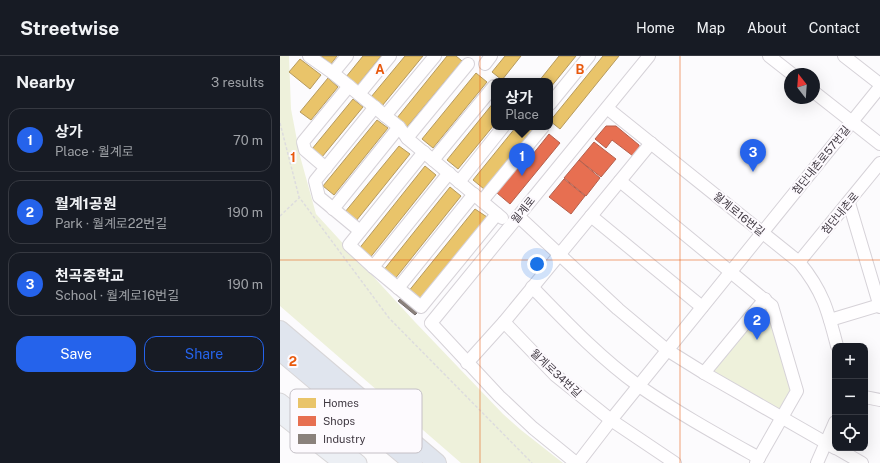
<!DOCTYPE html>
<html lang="en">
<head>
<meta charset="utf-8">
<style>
  body { margin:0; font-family:"Public Sans","Noto Sans KR",sans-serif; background:#242831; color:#f1f3f6 }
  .controls { position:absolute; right:12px; bottom:12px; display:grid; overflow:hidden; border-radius:8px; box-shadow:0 4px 16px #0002 }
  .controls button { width:36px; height:36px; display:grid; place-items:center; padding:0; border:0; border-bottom:1px solid #363941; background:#171b24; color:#f1f3f6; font:20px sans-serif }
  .compass { position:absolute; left:504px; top:12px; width:36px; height:36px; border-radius:50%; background:#171b24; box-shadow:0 4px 16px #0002; rotate:343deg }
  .you { position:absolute; left:257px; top:208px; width:14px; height:14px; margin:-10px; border:3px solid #fff; border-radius:50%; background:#1a73e8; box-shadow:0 0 0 6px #1a73e833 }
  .badge { display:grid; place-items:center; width:26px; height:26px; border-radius:50%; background:#2563eb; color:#fff; font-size:13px; font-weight:700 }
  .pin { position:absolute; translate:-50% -33px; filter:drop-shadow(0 1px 2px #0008) }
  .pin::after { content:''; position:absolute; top:21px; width:14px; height:12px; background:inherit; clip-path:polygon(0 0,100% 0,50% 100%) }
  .popup { position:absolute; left:211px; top:22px; width:62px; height:52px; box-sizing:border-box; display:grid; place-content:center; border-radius:8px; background:#171b24; filter:drop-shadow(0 1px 3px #0005); font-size:13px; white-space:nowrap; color:#9ea1a6 }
  .popup b { font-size:15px; color:#f1f3f6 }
  .popup::after { content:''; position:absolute; left:50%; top:100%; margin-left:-8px; border:8px solid transparent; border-top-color:#171b24 }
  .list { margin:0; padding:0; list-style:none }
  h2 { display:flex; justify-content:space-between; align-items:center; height:52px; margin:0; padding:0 16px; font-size:17px }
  h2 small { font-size:13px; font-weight:400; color:#9ea1a6 }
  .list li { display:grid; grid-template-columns:26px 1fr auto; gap:12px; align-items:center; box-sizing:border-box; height:64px; margin:0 8px 8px; padding:0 8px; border:1px solid #363941; border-radius:12px }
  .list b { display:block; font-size:15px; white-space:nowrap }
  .list p { margin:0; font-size:13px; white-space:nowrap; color:#9ea1a6 }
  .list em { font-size:13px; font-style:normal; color:#9ea1a6 }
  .actions { display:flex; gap:8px; padding:12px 16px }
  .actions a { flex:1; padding:9px 0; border:1px solid #2563eb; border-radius:12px; text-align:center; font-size:14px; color:#2563eb }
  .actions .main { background:#2563eb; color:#fff }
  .icon { flex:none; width:22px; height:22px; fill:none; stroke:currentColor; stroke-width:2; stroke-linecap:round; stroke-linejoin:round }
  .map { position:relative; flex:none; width:600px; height:407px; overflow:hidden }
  header { display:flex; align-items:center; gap:24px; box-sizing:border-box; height:56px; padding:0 20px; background:#171b24; border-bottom:1px solid #363941 }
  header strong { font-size:19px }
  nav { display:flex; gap:22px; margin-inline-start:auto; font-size:14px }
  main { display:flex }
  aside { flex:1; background:#171b24 }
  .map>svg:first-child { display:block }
</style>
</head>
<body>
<header>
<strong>Streetwise</strong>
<nav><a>Home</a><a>Map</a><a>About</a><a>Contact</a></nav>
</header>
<main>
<aside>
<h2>Nearby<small>3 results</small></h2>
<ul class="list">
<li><span class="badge">1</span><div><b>상가</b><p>Place · 월계로</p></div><em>70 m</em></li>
<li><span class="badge">2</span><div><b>월계1공원</b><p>Park · 월계로22번길</p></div><em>190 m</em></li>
<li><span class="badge">3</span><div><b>천곡중학교</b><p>School · 월계로16번길</p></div><em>190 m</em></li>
</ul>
<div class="actions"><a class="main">Save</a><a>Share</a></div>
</aside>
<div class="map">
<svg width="600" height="407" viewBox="0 0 600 407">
  <rect width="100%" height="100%" fill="#fcfbfd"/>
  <g fill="#eef1db">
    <path d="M0,0H9L11,53L20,100L36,158L135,266L223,358L241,374L283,407H181L0,250Z"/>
    <path d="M486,250L511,336L502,352L499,353L432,316Z"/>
  </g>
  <g fill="#e9c46a" stroke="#b69a5e">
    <path d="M41,0H57L51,8Z"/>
    <path d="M83,0H101L77,30L66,21Z"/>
    <path d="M125,0H143L102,50L91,41Z"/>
    <path d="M167,0H176L182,5L127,71L117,62Z"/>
    <path d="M225,0H241L222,24L212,16Z"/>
    <path d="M279,0H296L270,32V25H259Z"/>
    <path d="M323,0H339L280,73L270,65Z"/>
    <path d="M20,3L41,19L30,33L9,16Z"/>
    <path d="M196,17L207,26L153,92L142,83Z"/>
    <path d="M48,22L58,31L31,64L20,56Z"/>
    <path d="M73,43L83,51L42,101L32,93Z"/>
    <path d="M214,46V69L178,113L167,104Z"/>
    <path d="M97,64L108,72L54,139L43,130Z"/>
    <path d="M236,71H255L204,133L193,124Z"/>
    <path d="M119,90L130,98L76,165L65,156Z"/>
    <path d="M145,110L156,119L89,203L78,194Z"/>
    <path d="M170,131L181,140L114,224L103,215Z"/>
    <path d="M195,153L207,161L139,245L128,236Z"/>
  </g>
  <g fill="#e76f51" stroke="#b55f4c">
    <path d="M326,70H336L359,89L360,95L353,100L332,84L326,92L315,83Z"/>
    <path d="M269,78L280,87L230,148L217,137L246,101L249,103Z"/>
    <path d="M314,86L336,103L321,121L299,104Z"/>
    <path d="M299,104L320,122L306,140L284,122Z"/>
    <path d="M284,123L305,140L291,158L269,141Z"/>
  </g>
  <path fill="#8a817c" stroke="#746b6b" d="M123,240L140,254L135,259L118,245Z"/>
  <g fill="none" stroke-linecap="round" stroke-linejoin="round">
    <g stroke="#d6d2d8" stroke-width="14">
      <g id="minor">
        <path d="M29,0L53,17L119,71L128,83L222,162"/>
        <path d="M489,0L512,18"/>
        <path d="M564,0L600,28"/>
        <path d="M205,8L211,0"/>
        <path d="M53,17L67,0"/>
        <path d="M534,36L600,88"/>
        <path d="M79,38L110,0"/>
        <path d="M270,48L309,0"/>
        <path d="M327,52L519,206C543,235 548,255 557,290"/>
        <path d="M105,60L155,0"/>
        <path d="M127,82L188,8"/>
        <path d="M144,96L69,189L93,211L141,251L217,158"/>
        <path d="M153,104L214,30"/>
        <path d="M46,112L25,94L23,86L69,30"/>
        <path d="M340,125L492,250L517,335L476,407"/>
        <path d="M179,126L223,71"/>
        <path d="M202,145L263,71"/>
        <path d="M569,147L600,251"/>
        <path d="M53,153L119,71"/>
        <path d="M238,160L338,253L387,294L424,317L555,392"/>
        <path d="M311,160L422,251"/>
        <path d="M80,175L39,141L35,125L95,51"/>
        <path d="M519,206L600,107"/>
        <path d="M93,211L169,117"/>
        <path d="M252,231C286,266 320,302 359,330C398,357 438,379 479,402"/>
        <path d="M118,232L194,138"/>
        <path d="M550,264L600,249"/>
        <path d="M224,266L275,319L331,364L395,407"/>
        <path d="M187,307L224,266L371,87"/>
        <path d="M424,317L485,243"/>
        <path d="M585,341L600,344"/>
        <path d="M556,392L582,407"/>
        <path d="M296,407L253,372L219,340L151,267L369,0"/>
        <path d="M298,407L331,364L600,31"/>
        <path d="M537,407L555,366"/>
      </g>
    </g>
    <g stroke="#d8d6d8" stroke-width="17">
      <g id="major">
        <path d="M0,345L79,407"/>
        <path d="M0,359L61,407"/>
      </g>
    </g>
    <g stroke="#d8d6d8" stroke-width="20">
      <g id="highway">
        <path d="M0,274L157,407"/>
        <path d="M0,295L133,407"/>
      </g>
    </g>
    <g stroke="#dddcde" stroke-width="1.5" stroke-dasharray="3 2" stroke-linecap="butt">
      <path d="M0,67L19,141L109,262L252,407"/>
      <path d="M0,160L19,142"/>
    </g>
    <use href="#minor" stroke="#fffeff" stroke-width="12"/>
    <use href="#major" stroke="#eceff4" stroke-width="15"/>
    <use href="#highway" stroke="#e0e5ee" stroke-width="18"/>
  </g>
  <path fill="none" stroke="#e8590c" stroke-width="1" stroke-opacity="0.55" d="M200,0V407M400,0V407M0,204H600"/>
  <g text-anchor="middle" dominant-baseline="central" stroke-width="4" stroke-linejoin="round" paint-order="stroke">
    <g font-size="11" fill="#403942" stroke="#fdfafe">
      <text transform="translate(541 104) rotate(-51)">첨단내촌로57번길</text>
      <text transform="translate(243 154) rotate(-51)">월계로</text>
      <text transform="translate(560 157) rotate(-50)">첨단내촌로</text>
      <text transform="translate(459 158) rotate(39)">월계로16번길</text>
      <text transform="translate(276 317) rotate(43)">월계로34번길</text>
    </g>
  </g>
  <rect x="10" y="333" width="132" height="64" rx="6" fill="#fdfafe" stroke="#c4c0c6" stroke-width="1"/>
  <rect x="18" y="342" width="18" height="10" fill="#e9c46a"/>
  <rect x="18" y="360" width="18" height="10" fill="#e76f51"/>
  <rect x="18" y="378" width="18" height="10" fill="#8a817c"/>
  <g font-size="11" fill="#403942">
    <text x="43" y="351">Homes</text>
    <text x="43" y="369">Shops</text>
    <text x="43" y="387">Industry</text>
  </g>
  <g font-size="13" text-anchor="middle" font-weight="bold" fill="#e8590c" stroke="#fdfafe" stroke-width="4" stroke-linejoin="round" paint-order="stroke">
    <text x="100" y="18">A</text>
    <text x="300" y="18">B</text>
    <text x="13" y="106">1</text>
    <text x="13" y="310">2</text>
  </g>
</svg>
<div class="controls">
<button>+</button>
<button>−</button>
<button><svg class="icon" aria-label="locate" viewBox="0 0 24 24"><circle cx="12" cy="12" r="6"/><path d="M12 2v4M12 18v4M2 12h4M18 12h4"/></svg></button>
</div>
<svg class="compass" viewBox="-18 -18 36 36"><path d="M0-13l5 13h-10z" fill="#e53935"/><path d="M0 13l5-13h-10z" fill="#9ea1a6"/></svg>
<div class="you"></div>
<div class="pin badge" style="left:242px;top:120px">1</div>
<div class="popup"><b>상가</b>Place</div>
<div class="pin badge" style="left:477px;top:284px">2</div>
<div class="pin badge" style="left:473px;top:116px">3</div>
</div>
</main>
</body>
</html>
